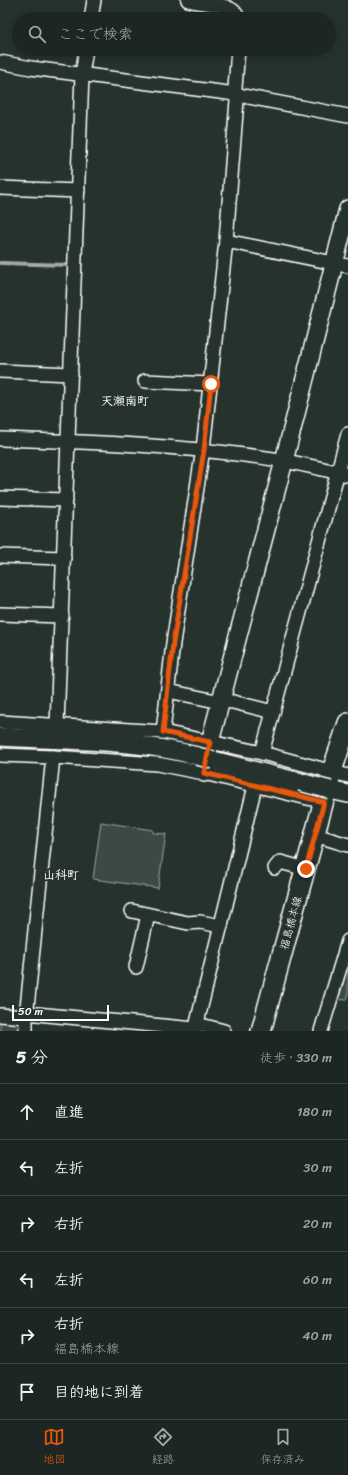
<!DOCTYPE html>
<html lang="ja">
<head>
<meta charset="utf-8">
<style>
  body { margin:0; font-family:Sriracha,"Klee One",sans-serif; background:#252e2a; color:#f1f3f6 }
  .scale { position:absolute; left:12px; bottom:10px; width:97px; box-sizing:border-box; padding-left:4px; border:2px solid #fff; border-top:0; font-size:11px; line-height:14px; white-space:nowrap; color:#fff; -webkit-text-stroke:3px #26332d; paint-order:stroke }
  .stop { position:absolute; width:12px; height:12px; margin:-9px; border:3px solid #ea580c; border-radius:50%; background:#fff }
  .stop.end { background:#ea580c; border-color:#fff; box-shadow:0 1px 4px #0008 }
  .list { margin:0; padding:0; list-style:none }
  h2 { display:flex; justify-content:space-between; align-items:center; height:52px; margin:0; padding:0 16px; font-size:17px }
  h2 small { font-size:13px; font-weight:400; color:#a0a5a5 }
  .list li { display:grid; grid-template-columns:26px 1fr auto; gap:12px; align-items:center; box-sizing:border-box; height:56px; padding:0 16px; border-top:1px solid #3a4340 }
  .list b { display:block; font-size:15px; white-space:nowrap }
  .list p { margin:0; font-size:13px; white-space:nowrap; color:#a0a5a5 }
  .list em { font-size:13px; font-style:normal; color:#a0a5a5 }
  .icon { flex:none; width:22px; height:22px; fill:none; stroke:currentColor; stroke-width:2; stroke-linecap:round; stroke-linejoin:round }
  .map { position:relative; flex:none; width:348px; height:1031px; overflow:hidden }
  .search { position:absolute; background:#1c2622; box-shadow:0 2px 10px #0003; left:12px; right:12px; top:12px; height:44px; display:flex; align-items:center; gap:10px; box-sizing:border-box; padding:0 14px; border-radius:22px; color:#a0a5a5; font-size:15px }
  .sheet { height:388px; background:#1c2622 }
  nav { display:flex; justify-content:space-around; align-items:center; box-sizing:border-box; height:56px; border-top:1px solid #3a4340; background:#1c2622; font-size:11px; color:#a0a5a5 }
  nav a { display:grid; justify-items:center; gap:2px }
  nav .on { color:#ea580c }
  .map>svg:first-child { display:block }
</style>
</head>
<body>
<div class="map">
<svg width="348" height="1031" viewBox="0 0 348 1031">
  <rect width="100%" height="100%" fill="#26332d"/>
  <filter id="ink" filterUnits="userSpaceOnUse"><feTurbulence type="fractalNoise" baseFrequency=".025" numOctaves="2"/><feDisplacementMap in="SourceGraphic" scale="8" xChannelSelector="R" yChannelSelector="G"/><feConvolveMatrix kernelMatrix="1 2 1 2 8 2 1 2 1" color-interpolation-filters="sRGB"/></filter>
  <g filter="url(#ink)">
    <g fill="#3e4944" stroke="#9ea4a2">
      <path d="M101,822L153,830V833L166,834L158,888L93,879Z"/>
      <path d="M347,963L348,964V997L347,999L341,1000L337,997Z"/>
      <path d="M0,1022L13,1023L19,1029V1031H0Z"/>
    </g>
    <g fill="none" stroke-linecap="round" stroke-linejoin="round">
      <path stroke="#a4a9a7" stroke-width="4" d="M0,263L70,265"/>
      <g stroke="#fff" stroke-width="16">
        <g id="minor">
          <path d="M188,0C202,5 235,1 238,19"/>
          <path d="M91,19L94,0"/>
          <path d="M0,62L31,68L228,93L348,116"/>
          <path d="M0,188L78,191"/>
          <path d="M226,241L348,266"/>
          <path d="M0,371L71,374"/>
          <path d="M145,381L211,384"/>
          <path d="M0,439C91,442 183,445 273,459C299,463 323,469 348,475"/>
          <path d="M0,498L66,500"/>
          <path d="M0,556L64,558"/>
          <path d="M0,614L62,616"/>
          <path d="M168,691L211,700L233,702L273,712"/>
          <path d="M0,722L163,732L262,753L348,776"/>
          <path d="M57,725L82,75L86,49"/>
          <path d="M163,732L173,643L203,449L226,241L237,100L235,88L238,49"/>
          <path d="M262,753L348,434"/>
          <path d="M0,755L53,757L157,764L204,773L324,802"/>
          <path d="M315,835L348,845"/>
          <path d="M275,868L280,862L306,869"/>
          <path d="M132,911L188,923L200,922L221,926"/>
          <path d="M136,967L148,915"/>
          <path d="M26,1013L195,1029"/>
          <path d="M0,1015L26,1017"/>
          <path d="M197,1024L224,1031"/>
          <path d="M26,1031V1017L53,757"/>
          <path d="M195,1031L255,786"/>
          <path d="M321,1031L348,941"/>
        </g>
      </g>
      <g stroke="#fff" stroke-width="20">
        <g id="tertiary">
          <path d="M0,737C66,741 134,739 197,756"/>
          <path d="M213,760L300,782"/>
          <path d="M204,773L210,742L284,461L348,209"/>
          <path d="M330,790L348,794"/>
        </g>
      </g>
      <g stroke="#fff" stroke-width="22">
        <path id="secondary" d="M261,1031L332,771L348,723"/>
      </g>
      <use href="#minor" stroke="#26332d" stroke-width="13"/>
      <use href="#tertiary" stroke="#26332d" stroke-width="17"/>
      <use href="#secondary" stroke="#26332d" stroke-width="19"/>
      <g stroke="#fff" stroke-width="20" stroke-linecap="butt">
        <g id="tertiary-bridge">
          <path d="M197,756L213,760"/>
          <path d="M300,782L330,790"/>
        </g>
      </g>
      <use href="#tertiary-bridge" stroke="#26332d" stroke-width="17"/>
    </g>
  </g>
  <g fill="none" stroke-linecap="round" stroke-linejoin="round" filter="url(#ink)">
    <path stroke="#ea580c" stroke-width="5" d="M211,384L204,450L173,643L163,732L210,742L204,773L324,802L306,869"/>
  </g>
  <g text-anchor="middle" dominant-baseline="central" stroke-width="3.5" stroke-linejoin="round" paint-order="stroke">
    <g font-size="11" fill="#fff" stroke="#26332d">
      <text transform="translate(291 923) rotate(-75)">福島橋本線</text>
    </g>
    <g font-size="12" font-weight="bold" fill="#fff" stroke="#26332d">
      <text x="125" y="401">天瀬南町</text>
      <text x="61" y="875">山科町</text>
    </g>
  </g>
</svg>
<div class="scale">50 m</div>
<div class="stop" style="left:211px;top:384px"></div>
<div class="stop end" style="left:306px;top:869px"></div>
<div class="search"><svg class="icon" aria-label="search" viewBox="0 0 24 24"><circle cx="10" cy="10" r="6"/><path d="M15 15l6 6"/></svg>ここで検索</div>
</div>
<section class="sheet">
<h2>5 分<small>徒歩 · 330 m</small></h2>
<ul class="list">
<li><svg class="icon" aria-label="ahead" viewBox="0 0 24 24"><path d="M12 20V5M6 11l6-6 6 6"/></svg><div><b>直進</b></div><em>180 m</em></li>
<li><svg class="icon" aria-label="left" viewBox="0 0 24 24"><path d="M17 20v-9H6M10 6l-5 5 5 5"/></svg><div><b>左折</b></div><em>30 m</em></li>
<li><svg class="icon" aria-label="right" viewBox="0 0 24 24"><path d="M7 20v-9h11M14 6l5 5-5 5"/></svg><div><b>右折</b></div><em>20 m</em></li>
<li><svg class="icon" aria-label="left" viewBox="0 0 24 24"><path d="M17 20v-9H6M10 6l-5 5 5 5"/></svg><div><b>左折</b></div><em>60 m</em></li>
<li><svg class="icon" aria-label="right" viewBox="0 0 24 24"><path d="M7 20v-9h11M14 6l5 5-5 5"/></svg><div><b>右折</b><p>福島橋本線</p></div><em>40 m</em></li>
<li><svg class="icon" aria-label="arrive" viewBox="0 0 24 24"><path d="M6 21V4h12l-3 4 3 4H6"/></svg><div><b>目的地に到着</b></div></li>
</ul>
</section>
<nav>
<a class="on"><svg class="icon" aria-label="map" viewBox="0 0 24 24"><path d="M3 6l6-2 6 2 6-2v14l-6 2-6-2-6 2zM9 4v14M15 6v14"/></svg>地図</a>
<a><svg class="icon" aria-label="directions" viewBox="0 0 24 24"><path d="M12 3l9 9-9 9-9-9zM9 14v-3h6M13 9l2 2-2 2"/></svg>経路</a>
<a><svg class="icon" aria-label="saved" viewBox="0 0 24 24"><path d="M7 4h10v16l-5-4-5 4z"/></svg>保存済み</a>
</nav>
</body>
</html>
